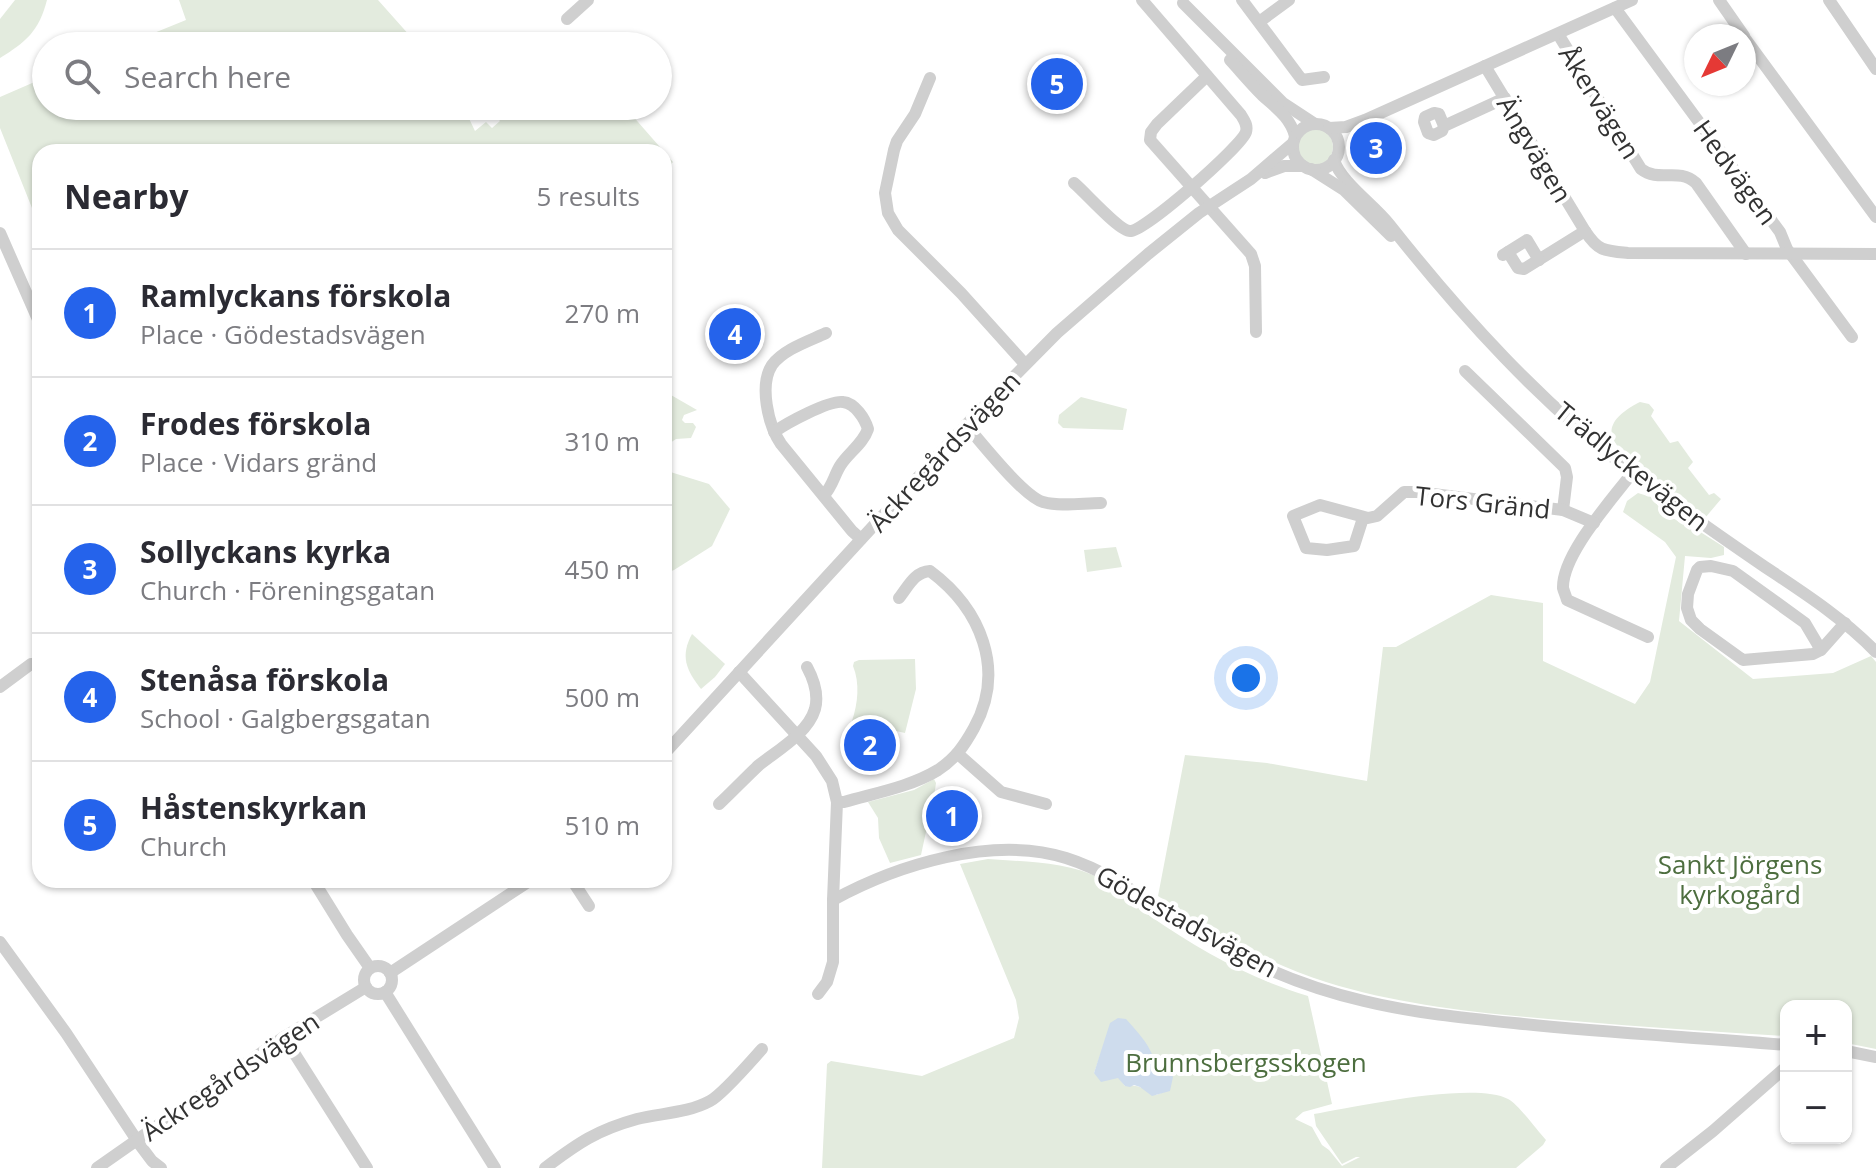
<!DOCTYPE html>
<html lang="en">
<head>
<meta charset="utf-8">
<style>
  body { margin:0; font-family:"Open Sans",sans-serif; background:#f2f2f3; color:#2b2b33 }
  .controls { position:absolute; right:24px; bottom:24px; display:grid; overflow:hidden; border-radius:16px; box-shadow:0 2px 6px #0004 }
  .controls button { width:72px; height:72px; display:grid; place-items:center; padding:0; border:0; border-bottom:2px solid #e1e1e2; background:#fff; color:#2b2b33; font:40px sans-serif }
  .compass { position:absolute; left:1684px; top:24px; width:72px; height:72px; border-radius:50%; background:#fff; box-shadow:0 2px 6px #0004; rotate:227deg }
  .you { position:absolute; left:1246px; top:678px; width:28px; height:28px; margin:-20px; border:6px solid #fff; border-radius:50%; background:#1a73e8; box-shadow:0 0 0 12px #1a73e833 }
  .badge { display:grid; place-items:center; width:52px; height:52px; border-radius:50%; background:#2563eb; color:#fff; font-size:26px; font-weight:700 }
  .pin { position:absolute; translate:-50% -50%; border:4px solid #fff; box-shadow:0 2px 8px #0006 }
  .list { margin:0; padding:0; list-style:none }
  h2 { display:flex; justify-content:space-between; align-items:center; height:104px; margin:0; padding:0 32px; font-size:34px }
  h2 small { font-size:26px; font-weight:400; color:#7c7c81 }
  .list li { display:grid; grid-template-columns:52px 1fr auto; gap:24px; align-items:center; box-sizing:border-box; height:128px; padding:0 32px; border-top:2px solid #e1e1e2 }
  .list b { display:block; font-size:30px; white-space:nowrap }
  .list p { margin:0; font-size:26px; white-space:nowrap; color:#7c7c81 }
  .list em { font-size:26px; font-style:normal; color:#7c7c81 }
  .icon { flex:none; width:44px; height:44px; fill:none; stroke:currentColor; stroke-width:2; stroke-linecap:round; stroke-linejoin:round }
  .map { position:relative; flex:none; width:1876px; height:1168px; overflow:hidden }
  .search { position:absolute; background:#fff; box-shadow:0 2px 6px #0004; left:32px; top:32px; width:640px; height:88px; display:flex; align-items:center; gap:20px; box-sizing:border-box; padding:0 28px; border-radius:44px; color:#7c7c81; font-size:30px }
  .panel { position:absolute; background:#fff; box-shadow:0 2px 6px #0004; left:32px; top:144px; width:640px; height:744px; border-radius:24px }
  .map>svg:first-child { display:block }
</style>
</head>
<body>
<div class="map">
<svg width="1876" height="1168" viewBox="0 0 1876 1168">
  <rect width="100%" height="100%" fill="#fff"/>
  <g fill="#e3ebde" fill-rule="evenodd">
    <path d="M15,0H47C39,31 26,42 0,58V19Z"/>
    <path d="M179,0H378L419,46H122L186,20Z"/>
    <path d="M46,77V106H463L475,131L486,122L492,128L500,121L487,106H624L673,162L664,173V152H40V228L0,128V97Z"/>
    <circle cx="1315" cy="147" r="18"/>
    <path d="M664,391L697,410L684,415L682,420L685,423H693L696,427L691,438L676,439L664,447Z"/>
    <path d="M1081,397L1127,409L1123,430L1063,428L1058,423L1059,415Z"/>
    <path d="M1640,402L1649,404L1654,410L1651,416L1670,443L1678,441L1693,462L1688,468L1709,495L1714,493L1721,499L1705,518L1619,448C1617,446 1612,438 1612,436C1608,420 1628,408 1640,402Z"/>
    <path d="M664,470L709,484L730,509L712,546L674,570L664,574Z"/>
    <path d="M1638,493L1651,497L1664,513L1683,524L1691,526L1724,547V555L1711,558L1685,556L1679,621L1753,679L1833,673L1871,656L1876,662V1049L1846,1043V1006H1786V1036C1715,1032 1644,1027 1573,1021C1490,1014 1406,1007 1326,982C1266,963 1210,931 1158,896L1185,755L1267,763L1367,781L1383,647H1396L1491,595L1543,603V661L1635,704L1650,682L1676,557L1665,542L1623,512L1627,501Z"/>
    <path d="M1116,547L1122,567L1087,572L1084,550Z"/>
    <path d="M692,634L725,664L715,677L701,689C686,670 680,656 692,634Z"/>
    <path d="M915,659L916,689L905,733L852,721C858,703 860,683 853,666L854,662L859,660Z"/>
    <path d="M934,779L936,783L935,790L921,855L890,863L879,838L878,818L868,802L914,790Z"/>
    <path d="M988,859C1026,862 1067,861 1101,879C1117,888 1135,905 1150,916C1200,950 1250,979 1308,996L1332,1104L1303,1112L1295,1119L1312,1127L1322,1145L1329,1150L1342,1166L1360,1157H1356L1342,1164L1316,1126L1314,1114C1355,1107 1474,1081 1508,1099C1518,1104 1537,1130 1546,1140L1543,1145L1516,1168H822L827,1064L831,1061L922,1076L1014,1038L1019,1018L1016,1000L960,864ZM1101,1053L1153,1058L1162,1070L1171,1073L1164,1092L1156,1095C1145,1089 1138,1084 1125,1086L1119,1078L1094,1073Z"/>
  </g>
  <path fill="#cedced" d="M1118,1018L1126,1019C1132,1026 1138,1032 1143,1039C1153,1051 1154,1067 1171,1073L1173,1077L1170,1091L1152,1096L1140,1087L1134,1085L1130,1087L1125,1086L1118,1078L1101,1082L1094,1073L1110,1023Z"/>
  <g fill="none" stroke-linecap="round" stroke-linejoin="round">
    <g stroke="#cfcfcf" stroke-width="12">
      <path d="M1242,0L1302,80L1324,77"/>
      <path d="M1719,0L1744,36"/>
      <path d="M1829,0L1876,69"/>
      <path d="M1183,3L1283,103L1315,124"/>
      <path d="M1615,8L1780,232L1787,249L1852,337"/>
      <path d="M567,19L588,0"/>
      <path d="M1259,22L1289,0"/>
      <path d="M1558,34L1641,169C1659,183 1678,167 1696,183L1746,254"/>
      <path d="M1744,37L1876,217"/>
      <path d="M1230,60C1241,72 1251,84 1262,95C1276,108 1290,117 1295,136"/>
      <path d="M1485,66L1585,231C1598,251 1604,251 1628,253L1876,254"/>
      <path d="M1207,76L1157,124L1151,132L1150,140L1251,254L1255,266L1256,332"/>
      <path d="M930,78L915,114L897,141L894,150L885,193L888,213L898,230L961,293L1025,364"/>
      <circle cx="1316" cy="147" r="23"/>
      <path d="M1444,126L1439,114L1434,113L1425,117L1424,122L1428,133L1434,135L1442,131L1444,126L1505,98"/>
      <path d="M1329,128L1346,127L1365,120L1632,0"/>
      <path d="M1334,160C1341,182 1373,204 1389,224C1461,315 1542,405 1636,475C1678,507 1721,537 1765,567C1804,593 1843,618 1876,652"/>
      <path d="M1311,169L1344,190L1391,236"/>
      <path d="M1265,173L1284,166H1303"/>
      <path d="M1074,183C1085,192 1119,231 1130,231C1144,232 1242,146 1246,132C1248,125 1244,120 1241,115L1142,0"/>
      <path d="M0,233L40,324"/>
      <path d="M1508,252L1518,268L1524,269L1585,231"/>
      <path d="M1503,255L1527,240L1539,260"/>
      <path d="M826,333C809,341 784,349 772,365C759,385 768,425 781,444L852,531L861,539"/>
      <path d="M1465,371L1565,468L1567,477L1563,510"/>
      <path d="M966,425C981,442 1023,496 1043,502C1060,507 1083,503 1101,503"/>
      <path d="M774,432C787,423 829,400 843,402C855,403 865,419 868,429C863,444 848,453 840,466C834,476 832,487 824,495"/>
      <path d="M1632,473C1612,500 1562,554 1563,588C1564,592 1566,596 1567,600L1648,637"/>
      <path d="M1363,518L1354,546L1327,550L1306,548L1293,516L1320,505L1368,518L1377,516L1404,492H1417L1563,510L1594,523"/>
      <path d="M1821,650L1805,623L1733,571L1711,566L1700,567L1697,570L1688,594L1687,608L1691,620L1700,629L1743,660L1813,654L1821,650L1845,623"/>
      <path d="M739,672L816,756L832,781L837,802L833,900V962L827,982L818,994"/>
      <path d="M0,687L31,664"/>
      <path d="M664,754L966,425L1057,333L1148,254L1199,213L1251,179L1293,143"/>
      <path d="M958,754L1001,792L1046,804"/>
      <path d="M837,802H844C875,793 910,787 938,770C955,759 964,746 974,728C1006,670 981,609 930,571C914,572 908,587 899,598"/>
      <path d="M719,804C733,791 745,778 759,765C778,750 808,733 815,709C819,694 814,680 807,667"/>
      <path d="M313,880L347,935L370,968"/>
      <path d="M572,880L589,906"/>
      <path d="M833,900C897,865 992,835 1066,858C1117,874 1157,909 1202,935C1252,965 1308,988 1364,1001C1414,1013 1464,1018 1514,1023C1605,1033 1695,1037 1786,1045"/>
      <path d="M0,942L66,1033L140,1145L152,1161L161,1168"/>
      <circle cx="378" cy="980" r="14"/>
      <path d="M390,973L531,880"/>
      <path d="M385,992L495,1168"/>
      <path d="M284,1037L367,1168"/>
      <path d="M1846,1051L1876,1057"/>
      <path d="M97,1168L284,1037L366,987"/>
      <path d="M545,1168C578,1143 597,1130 637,1119C661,1113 688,1113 710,1101C723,1094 751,1061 762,1049"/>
      <path d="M1666,1168L1713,1131L1786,1067"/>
    </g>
  </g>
  <g text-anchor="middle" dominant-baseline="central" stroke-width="8" stroke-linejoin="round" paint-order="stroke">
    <g font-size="26" fill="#323232" stroke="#fff">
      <text transform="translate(1600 102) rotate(58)">Åkervägen</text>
      <text transform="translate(1535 149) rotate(59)">Ängvägen</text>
      <text transform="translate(1736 172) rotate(54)">Hedvägen</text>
      <text transform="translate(944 451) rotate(-47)">Äckregårdsvägen</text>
      <text transform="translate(1632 466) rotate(39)">Trädlyckevägen</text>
      <text transform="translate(1483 502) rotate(6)">Tors Gränd</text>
      <text transform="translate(1187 921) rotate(29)">Gödestadsvägen</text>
      <text transform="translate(230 1076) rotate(-34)">Äckregårdsvägen</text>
    </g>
    <g font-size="26" fill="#4d6e3f" stroke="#fff">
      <text x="1740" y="864">Sankt Jörgens<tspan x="1740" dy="30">kyrkogård</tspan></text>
      <text x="1246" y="1062">Brunnsbergsskogen</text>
    </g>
  </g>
</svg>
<div class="controls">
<button>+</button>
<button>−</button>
</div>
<svg class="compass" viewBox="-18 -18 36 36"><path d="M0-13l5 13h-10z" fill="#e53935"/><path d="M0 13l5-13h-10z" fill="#7c7c81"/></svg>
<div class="you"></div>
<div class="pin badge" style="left:952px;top:816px">1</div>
<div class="pin badge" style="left:870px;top:745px">2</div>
<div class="pin badge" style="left:1376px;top:148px">3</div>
<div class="pin badge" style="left:735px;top:334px">4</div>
<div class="pin badge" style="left:1057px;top:84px">5</div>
<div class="search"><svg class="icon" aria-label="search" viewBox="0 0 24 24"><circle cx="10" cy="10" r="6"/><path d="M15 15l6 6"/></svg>Search here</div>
<section class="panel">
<h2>Nearby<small>5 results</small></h2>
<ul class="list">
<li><span class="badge">1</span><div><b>Ramlyckans förskola</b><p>Place · Gödestadsvägen</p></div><em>270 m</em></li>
<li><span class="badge">2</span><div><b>Frodes förskola</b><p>Place · Vidars gränd</p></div><em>310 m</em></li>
<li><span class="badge">3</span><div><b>Sollyckans kyrka</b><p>Church · Föreningsgatan</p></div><em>450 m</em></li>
<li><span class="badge">4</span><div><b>Stenåsa förskola</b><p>School · Galgbergsgatan</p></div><em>500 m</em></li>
<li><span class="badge">5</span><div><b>Håstenskyrkan</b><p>Church</p></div><em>510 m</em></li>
</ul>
</section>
</div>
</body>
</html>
